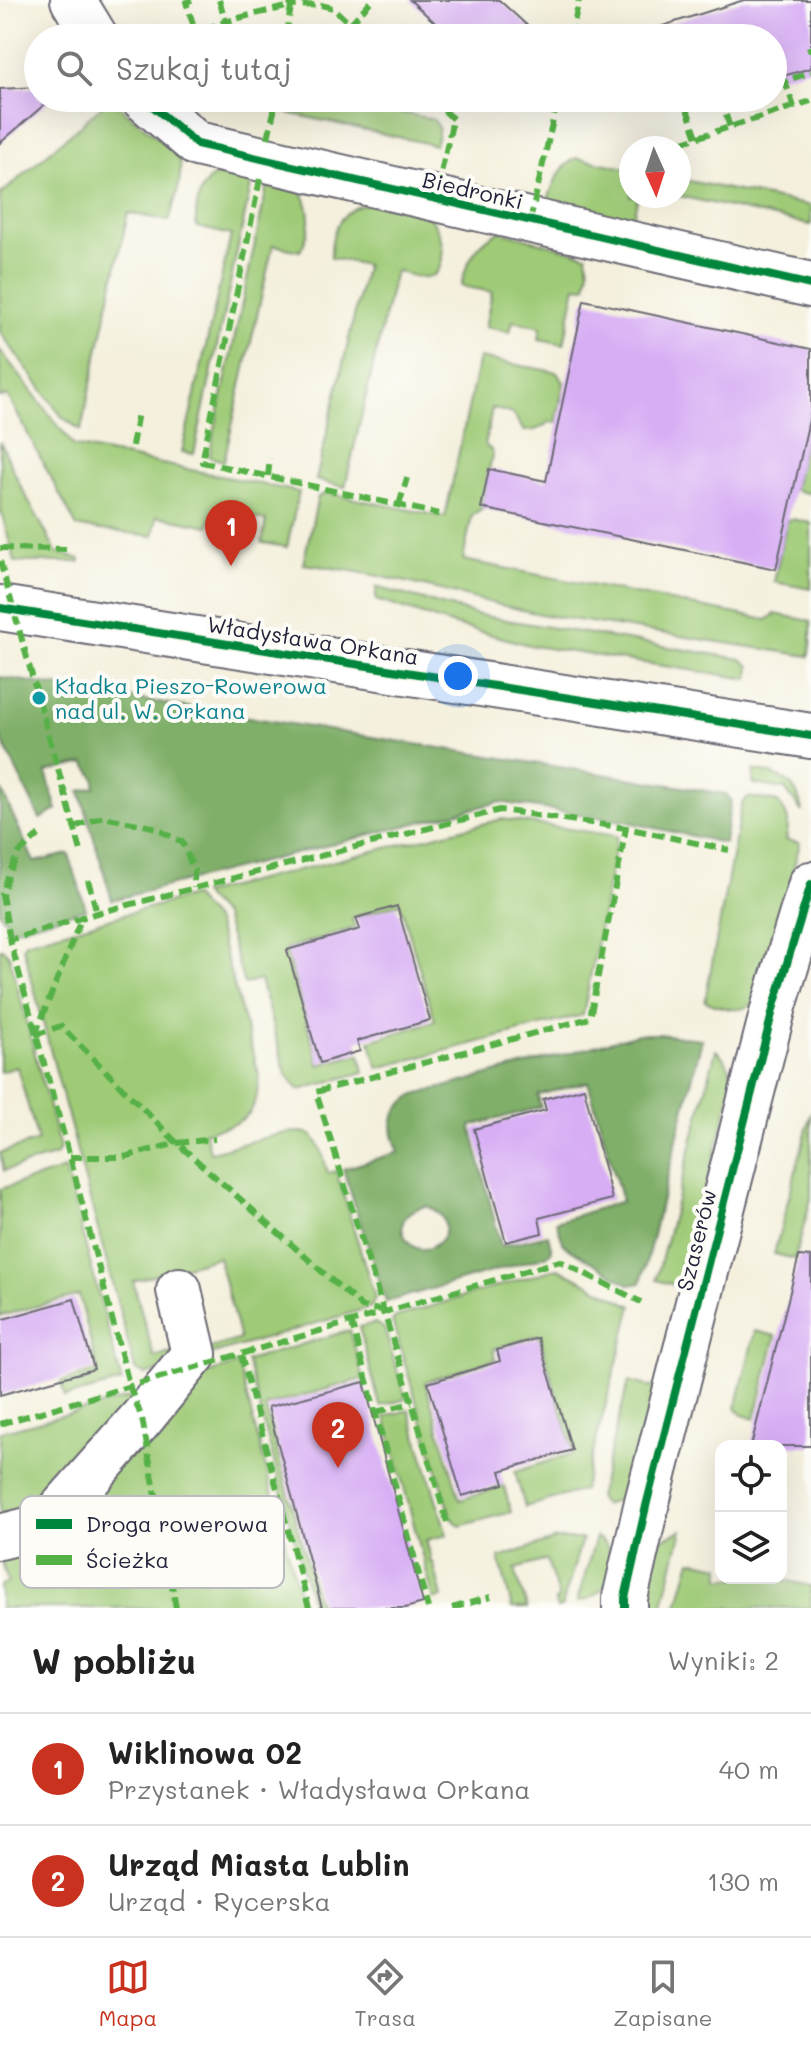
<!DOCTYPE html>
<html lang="pl">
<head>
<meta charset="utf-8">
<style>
  body { margin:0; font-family:Mali,sans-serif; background:#f2f2f2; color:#222 }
  .controls { position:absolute; right:24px; bottom:24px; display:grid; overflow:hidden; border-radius:16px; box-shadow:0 8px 32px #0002 }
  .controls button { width:72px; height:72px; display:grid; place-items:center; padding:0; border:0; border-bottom:2px solid #e0e0e0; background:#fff; color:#222; font:40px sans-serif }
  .compass { position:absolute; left:619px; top:136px; width:72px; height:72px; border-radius:50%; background:#fff; box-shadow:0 8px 32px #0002; rotate:177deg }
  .you { position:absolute; left:458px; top:676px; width:28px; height:28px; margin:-20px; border:6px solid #fff; border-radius:50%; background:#1a73e8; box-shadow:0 0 0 12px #1a73e833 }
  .badge { display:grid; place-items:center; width:52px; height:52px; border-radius:50%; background:#c8321e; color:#fff; font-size:26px; font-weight:700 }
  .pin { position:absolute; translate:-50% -66px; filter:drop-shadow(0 2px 4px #0008) }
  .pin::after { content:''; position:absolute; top:42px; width:28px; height:24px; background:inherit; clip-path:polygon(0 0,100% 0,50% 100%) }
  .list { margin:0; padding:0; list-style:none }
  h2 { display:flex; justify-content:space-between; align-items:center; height:104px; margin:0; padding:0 32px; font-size:34px }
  h2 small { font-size:26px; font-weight:400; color:#767676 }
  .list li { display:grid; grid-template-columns:52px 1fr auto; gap:24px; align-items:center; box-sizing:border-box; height:112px; padding:0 32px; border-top:2px solid #e0e0e0 }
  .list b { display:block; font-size:30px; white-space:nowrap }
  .list p { margin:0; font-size:26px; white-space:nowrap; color:#767676 }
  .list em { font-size:26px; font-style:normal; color:#767676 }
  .icon { flex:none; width:44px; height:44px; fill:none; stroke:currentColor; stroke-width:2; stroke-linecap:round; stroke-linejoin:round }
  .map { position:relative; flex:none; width:811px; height:1608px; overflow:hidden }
  .search { position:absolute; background:#fff; box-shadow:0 8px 32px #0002; left:24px; right:24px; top:24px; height:88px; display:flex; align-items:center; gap:20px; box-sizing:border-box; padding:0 28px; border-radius:44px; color:#767676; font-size:30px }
  .sheet { height:328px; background:#fff }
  nav { display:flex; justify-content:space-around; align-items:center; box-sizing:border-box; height:112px; border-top:2px solid #e0e0e0; background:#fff; font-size:22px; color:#767676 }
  nav a { display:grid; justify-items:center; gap:4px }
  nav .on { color:#c8321e }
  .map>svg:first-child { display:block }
</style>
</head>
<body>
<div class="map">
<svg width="811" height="1608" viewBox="0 0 811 1608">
  <rect width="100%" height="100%" fill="#fdfcf7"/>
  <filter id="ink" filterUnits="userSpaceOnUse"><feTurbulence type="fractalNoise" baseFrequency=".0125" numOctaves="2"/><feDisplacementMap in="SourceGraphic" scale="16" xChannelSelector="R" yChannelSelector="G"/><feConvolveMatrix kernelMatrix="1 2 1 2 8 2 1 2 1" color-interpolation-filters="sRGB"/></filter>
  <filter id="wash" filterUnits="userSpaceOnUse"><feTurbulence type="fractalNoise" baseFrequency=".006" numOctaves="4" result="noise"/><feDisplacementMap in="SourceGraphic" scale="32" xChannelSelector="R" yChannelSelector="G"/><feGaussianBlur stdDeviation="1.8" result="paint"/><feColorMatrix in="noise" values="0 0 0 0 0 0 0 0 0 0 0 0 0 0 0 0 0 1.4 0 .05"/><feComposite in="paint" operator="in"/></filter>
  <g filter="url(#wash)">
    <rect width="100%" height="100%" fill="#f4f0dd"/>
    <g fill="#9fcb77" stroke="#607659" stroke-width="2">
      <path d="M285,98H330L432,119C442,126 438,134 435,145L283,112Z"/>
      <path d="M110,99L179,155C184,178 175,199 169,221L128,213L81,430L63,418L0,332V195Z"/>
      <path d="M577,158L631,169V196H638L632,222L547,202C553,185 559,166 577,158Z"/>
      <path d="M235,172L253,176L194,454L182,452L231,235L197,227C194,213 198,191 208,181C215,174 226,173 235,172Z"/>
      <path d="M269,178L301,190C312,211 312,230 300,251L273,245L224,461L209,457Z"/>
      <path d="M679,179L811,206V225L679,196Z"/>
      <path d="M369,203C385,206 412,209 425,215C443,224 450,266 432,276C423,281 404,273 395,271L345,487L316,480L366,265L331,258C330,229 341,209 369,203Z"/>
      <path d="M500,231L587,255L589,271L586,287L576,286L564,344L539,339L541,327L513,321L510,332L485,327L492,292L461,286C466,262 478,241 500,231Z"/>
      <path d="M0,350L74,446L299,492L287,547L262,543L266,520L213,511L209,526L157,516L153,536L77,527L8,396L0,397Z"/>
      <path d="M479,358L556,372L564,382L556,423L549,422C541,429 535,431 524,431L513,414L492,408L485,445L491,450L493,454L489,469L483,508L472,515L463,560L767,620L775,614L811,621V645L809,656L545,615C498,606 453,592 406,582C372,574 338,568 303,564L318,497L326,493L445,517Z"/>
      <path d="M811,411V494L794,490Z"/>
      <path d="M0,441L19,483L57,553L80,559V562H15L0,507Z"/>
      <path d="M792,519L811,523V589L774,582L787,520Z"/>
      <path d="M376,587L479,615L512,621L741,659L750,666L749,679L533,646L451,624L376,600Z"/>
      <path d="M754,770C782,775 798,782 802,812L785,789L753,784Z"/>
      <path d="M748,797L778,802C789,817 790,821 786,840L800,843L761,995C746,1016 726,1010 705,1001L742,803Z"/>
      <path d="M502,819L617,836L583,1015L378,1068L370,1041L435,1021L400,903L352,918L355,928L285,949L319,1065L360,1054L364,1072L299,1090L286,1074L260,980L244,984L224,917L202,894Z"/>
      <path d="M192,896L216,922L259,1075C258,1116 244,1125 205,1131L210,1152C230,1149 294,1125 309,1134C321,1140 324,1161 328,1173L336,1171L375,1298L371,1307L210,1355L208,1349L240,1339L218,1257L133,1281L154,1357L176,1352L168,1368L145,1375L135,1369L23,947L25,942Z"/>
      <path d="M0,949H3L9,955L60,1149L57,1155L4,1171L0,1153L38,1141L17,1067L0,1072Z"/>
      <path d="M716,1050C729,1061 733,1072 732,1089L679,1286L656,1280Z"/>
      <path d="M811,1113V1198L795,1259L774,1254Z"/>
      <path d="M65,1169L122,1382L65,1397L61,1382L98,1371L79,1295L0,1316V1189Z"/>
      <path d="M558,1268L632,1306L583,1490L525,1507L515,1472L574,1453L539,1335L494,1349L496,1359L425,1382L460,1500L504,1486L511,1512L460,1526L452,1519L392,1321L396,1317Z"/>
      <path d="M375,1323L384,1328L406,1399L380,1406L359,1327Z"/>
      <path d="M350,1330L363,1379L265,1406L319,1608H313L247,1361Z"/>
      <path d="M755,1331L776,1336L755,1419L742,1415L736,1408Z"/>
      <path d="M238,1364L303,1608H0V1586L8,1582L0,1556L181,1381Z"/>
      <path d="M629,1381L659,1389L627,1494L618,1500L604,1505L598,1497Z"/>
      <path d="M129,1398L133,1410L41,1511L0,1524V1432Z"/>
      <path d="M409,1410L447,1535L426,1540L431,1558L429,1559L430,1562H433L442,1597L434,1600L385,1416Z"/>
      <path d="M682,1530L662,1608H648L657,1551L662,1539Z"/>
      <path d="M596,1537C617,1548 616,1577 600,1591C593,1598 586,1600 577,1602Z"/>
      <path d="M556,1539H582L562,1607L557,1608L555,1601L559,1599L547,1560L515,1569L527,1608H512L499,1558Z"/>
      <path d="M691,1560L721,1566V1578H774L811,1586V1608H677Z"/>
    </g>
    <g fill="#7faf68" stroke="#506852" stroke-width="2" fill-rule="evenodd">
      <path d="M0,677L726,794L731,800L724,843L623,821L499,802L112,900L80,791L95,787V778L85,763L46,772L57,810L40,819L0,736Z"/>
      <path d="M0,787L34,862L69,854L86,909L12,930L0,913Z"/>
      <path d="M638,1034H659L702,1039L641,1283L630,1285L564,1245L556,1222L622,1201L588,1082L538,1095L541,1107L471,1126L501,1246L548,1235L552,1251L546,1256L386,1302L343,1169L399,1152C388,1127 389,1112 412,1096ZM427,1206C473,1226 420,1272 404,1235C397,1218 413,1208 427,1206Z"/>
    </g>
    <g id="blocks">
      <g fill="#d7adf4">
        <path d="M410,0H499L541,38H452Z"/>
        <path d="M744,0H811V68L773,79V38H625Z"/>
        <path d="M38,87V98H52L0,143V89Z"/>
        <path d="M584,300L811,349V411L776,569L481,508L489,469L546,481Z"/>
        <path d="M397,906L430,1020L357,1041L360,1051L320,1063L287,950L360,929L356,918Z"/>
        <path d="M584,1088L612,1199L539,1218L542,1233L506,1242L474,1129L546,1110L543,1099Z"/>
        <path d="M799,1256L811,1257V1446H751Z"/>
        <path d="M74,1299L94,1369L0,1395V1320Z"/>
        <path d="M538,1338L572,1450L500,1471L504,1484L462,1496L428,1383L500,1361L497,1350Z"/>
        <path d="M364,1382L423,1603L405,1608H322L268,1407Z"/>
      </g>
    </g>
  </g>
  <g filter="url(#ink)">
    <use href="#blocks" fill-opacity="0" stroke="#6c6a74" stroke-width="2"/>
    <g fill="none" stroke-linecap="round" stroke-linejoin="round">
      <g stroke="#6c6a74" stroke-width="48">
        <g id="minor">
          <path d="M73,0L96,38"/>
          <path d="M143,98L197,144L811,285"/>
          <path d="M0,1537L47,1525L142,1418L194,1354L179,1290"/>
          <path d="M625,1608V1598L647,1502L774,1006L811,884"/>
        </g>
      </g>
      <g stroke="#6c6a74" stroke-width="48">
        <path id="tertiary" d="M0,608L811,736"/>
      </g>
      <use href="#minor" stroke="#fff" stroke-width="44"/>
      <use href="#tertiary" stroke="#fff" stroke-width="44"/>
      <g stroke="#55b146" stroke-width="6" stroke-dasharray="12 6" stroke-linecap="butt">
        <path d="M192,0L186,2L196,33"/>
        <path d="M219,0L226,22"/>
        <path d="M289,0L291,6L321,5L333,8L365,38"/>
        <path d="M350,24L372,0"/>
        <path d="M188,38C218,20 257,14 291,6L286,38"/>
        <path d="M571,38L579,0"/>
        <path d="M809,46L811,52"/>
        <path d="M431,98L453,119L435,200"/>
        <path d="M720,98L730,127"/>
        <path d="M794,107L785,81L811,72"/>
        <path d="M697,137L687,109L720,98"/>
        <path d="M268,138L277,98"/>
        <path d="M664,148L811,101"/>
        <path d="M260,179L202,462L439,514"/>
        <path d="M530,221L558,98"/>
        <path d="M132,446L138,412"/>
        <path d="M268,476L270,458"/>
        <path d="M399,505L407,478"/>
        <path d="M0,548L72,549"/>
        <path d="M0,561L81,851"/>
        <path d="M74,827L103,817L153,827L182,842L194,870V888"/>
        <path d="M88,880L97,913"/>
        <path d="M10,940L2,895L9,873L19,853L39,835"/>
        <path d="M35,1035L61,1026L177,1143L362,1307L380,1310"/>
        <path d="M35,1035L82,917L85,916"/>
        <path d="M70,1157H124L177,1143L215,1139"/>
        <path d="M351,1321L428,1608"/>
        <path d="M241,1355L309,1608"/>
        <path d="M376,1412L412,1403"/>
        <path d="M0,1424L560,1261L641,1302"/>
        <path d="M447,1522L412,1403L316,1092L590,1018L626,828"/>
        <path d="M176,1608L142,1418L130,1388L70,1157L10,940L97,913L500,810L626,828L729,850"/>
        <path d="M452,1608L491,1597"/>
      </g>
      <g stroke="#fdfcf7" stroke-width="13">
        <g id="cycleway">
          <path d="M143,98L197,144L811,285"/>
          <path d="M0,608L811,736"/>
          <path d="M625,1608V1598L647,1502L774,1006L811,884"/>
        </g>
      </g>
      <use href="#cycleway" stroke="#00873e" stroke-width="8"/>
    </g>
  </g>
  <circle fill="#0f9aa8" stroke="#fdfcf7" stroke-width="3" cx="39" cy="698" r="8"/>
  <g text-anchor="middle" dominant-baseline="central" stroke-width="8" stroke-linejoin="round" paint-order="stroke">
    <g font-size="22" fill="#22223b" stroke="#fdfcf7">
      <text transform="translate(473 190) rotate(13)">Biedronki</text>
      <text transform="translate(313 640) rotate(9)">Władysława Orkana</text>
      <text transform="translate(696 1240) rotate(-76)">Szaserów</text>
    </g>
    <g font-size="22" fill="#0d838f" stroke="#fdfcf7" text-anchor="start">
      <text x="55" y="685">Kładka Pieszo-Rowerowa<tspan x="55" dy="25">nad ul. W. Orkana</tspan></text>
    </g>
  </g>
  <rect x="20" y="1496" width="264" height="92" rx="12" fill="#fdfcf7" stroke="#bbbbbf" stroke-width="2"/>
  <rect x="36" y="1519" width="36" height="10" fill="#00873e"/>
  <rect x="36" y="1555" width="36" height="10" fill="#55b146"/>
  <g font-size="22" fill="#22223b">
    <text x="86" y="1532">Droga rowerowa</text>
    <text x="86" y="1568">Ścieżka</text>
  </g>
</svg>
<div class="controls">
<button><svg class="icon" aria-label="locate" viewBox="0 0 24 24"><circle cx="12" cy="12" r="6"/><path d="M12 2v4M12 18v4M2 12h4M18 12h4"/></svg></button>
<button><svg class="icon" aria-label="layers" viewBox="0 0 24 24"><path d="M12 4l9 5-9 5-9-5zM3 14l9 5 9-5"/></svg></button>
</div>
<svg class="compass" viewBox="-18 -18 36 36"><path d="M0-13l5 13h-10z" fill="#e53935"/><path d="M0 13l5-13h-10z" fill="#767676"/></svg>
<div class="you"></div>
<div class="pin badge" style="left:231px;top:566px">1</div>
<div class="pin badge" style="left:338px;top:1468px">2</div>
<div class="search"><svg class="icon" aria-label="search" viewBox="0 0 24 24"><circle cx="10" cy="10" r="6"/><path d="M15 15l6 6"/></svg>Szukaj tutaj</div>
</div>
<section class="sheet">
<h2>W pobliżu<small>Wyniki: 2</small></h2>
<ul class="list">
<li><span class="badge">1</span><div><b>Wiklinowa 02</b><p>Przystanek · Władysława Orkana</p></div><em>40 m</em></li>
<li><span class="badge">2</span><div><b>Urząd Miasta Lublin</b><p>Urząd · Rycerska</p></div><em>130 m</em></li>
</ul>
</section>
<nav>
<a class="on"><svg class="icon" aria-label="map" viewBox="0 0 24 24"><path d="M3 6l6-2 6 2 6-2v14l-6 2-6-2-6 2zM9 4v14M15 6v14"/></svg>Mapa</a>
<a><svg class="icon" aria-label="directions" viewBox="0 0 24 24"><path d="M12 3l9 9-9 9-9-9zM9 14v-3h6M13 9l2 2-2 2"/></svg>Trasa</a>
<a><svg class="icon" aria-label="saved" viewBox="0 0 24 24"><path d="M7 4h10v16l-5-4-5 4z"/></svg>Zapisane</a>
</nav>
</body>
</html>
